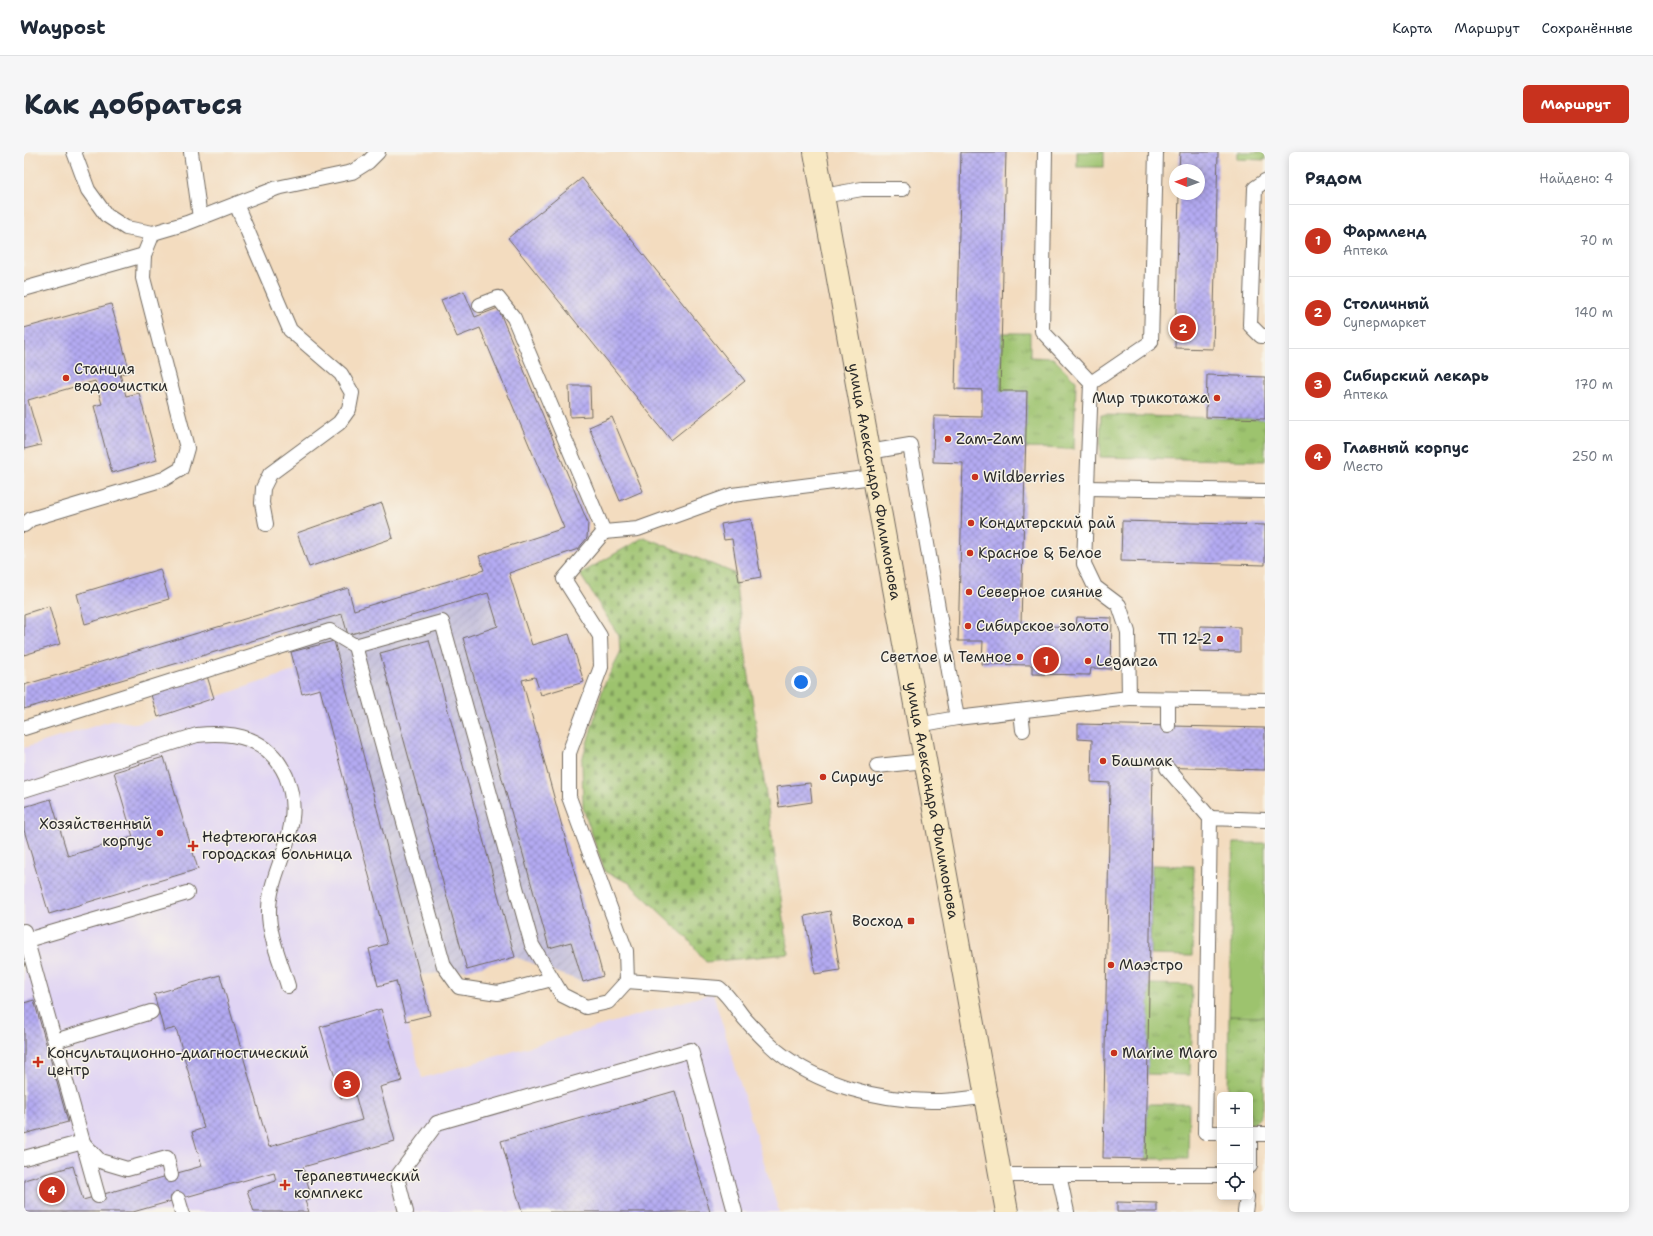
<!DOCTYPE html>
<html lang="ru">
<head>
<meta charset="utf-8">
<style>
  body { margin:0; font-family:"Shantell Sans",sans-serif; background:#f6f6f7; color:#1f2937 }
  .controls { position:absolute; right:12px; bottom:12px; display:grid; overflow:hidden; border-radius:6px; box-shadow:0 2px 10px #0003 }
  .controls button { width:36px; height:36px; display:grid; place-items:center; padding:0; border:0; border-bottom:1px solid #e0e1e3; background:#fff; color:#1f2937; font:20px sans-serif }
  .compass { position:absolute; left:1145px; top:12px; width:36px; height:36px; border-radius:50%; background:#fff; box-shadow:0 2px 10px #0003; rotate:271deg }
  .you { position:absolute; left:777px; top:530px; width:14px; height:14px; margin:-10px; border:3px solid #fff; border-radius:50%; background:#1a73e8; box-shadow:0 0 0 6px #1a73e833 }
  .badge { display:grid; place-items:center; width:26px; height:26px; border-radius:50%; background:#c8321e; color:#fff; font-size:13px; font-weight:700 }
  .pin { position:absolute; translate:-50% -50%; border:2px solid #fff; box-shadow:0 1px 4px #0006 }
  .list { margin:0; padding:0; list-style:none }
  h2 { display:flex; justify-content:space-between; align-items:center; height:52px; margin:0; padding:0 16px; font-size:17px }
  h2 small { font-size:13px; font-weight:400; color:#747a83 }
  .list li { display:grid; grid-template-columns:26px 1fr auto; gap:12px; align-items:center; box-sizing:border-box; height:72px; padding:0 16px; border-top:1px solid #e0e1e3 }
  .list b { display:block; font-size:15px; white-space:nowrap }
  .list p { margin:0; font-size:13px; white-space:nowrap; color:#747a83 }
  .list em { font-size:13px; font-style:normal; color:#747a83 }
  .icon { flex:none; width:22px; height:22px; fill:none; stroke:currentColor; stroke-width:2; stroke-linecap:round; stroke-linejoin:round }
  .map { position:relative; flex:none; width:1241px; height:1060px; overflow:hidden; border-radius:6px }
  header { display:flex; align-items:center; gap:24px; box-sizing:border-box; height:56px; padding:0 20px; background:#fff; border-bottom:1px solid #e0e1e3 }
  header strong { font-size:19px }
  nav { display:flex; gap:22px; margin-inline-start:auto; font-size:14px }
  .intro { display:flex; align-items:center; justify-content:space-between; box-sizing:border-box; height:96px; padding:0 24px }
  h1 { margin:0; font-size:28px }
  .button { padding:10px 18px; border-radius:6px; background:#c8321e; color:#fff; font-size:14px; font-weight:700 }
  main { display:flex; gap:24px; padding:0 24px }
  aside { flex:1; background:#fff; border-radius:6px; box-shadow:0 2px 10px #0003 }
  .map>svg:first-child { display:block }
</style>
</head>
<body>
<header>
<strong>Waypost</strong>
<nav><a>Карта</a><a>Маршрут</a><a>Сохранённые</a></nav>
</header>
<div class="intro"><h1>Как добраться</h1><a class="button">Маршрут</a></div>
<main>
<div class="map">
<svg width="1241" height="1060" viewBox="0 0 1241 1060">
  <defs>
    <pattern id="industrial-furrows" width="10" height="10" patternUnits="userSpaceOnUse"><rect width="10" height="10" fill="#c4c0db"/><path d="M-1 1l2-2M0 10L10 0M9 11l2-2" fill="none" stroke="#a9a5bc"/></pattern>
    <pattern id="grass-tufts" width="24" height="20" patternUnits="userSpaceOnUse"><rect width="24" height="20" fill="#9dc36e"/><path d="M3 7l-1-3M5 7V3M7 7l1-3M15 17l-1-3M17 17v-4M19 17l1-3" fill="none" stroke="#809f5b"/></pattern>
    <pattern id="cemetery-stones" width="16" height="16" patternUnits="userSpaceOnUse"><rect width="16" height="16" fill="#9dc36e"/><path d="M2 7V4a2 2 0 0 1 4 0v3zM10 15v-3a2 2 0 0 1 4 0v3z" fill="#809f5b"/></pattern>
    <pattern id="building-cross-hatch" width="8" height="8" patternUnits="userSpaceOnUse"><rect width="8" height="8" fill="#b4aaf2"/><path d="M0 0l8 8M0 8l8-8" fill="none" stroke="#938bc4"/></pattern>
  </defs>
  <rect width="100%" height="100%" fill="#f7f3e8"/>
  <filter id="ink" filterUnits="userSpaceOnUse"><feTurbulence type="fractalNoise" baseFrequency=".025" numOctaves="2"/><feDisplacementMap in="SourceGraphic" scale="8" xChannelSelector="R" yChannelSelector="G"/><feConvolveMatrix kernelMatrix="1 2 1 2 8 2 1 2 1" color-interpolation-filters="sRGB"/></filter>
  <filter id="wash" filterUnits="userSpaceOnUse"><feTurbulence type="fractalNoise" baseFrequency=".012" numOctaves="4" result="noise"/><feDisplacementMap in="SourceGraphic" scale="16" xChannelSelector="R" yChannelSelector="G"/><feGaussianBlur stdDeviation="0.9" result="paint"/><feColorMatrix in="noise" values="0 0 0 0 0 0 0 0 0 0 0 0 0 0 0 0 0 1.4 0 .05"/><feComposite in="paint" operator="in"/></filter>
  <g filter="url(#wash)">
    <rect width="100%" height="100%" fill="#f3dcbf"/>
    <path fill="#e0d4f4" d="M272,518L278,541L296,537L398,926L689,841L755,1060H0V596L90,568L113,572Z"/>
    <path fill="url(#industrial-furrows)" d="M440,139L451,165L474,156L564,371L563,386L554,397L485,421L508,493L545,482L560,530L517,543L511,525L498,529L579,824L559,830L491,805L443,818L396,823L406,863L382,869L372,829L354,834L345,797L362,792L297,537L278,542L261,479L0,557V533L324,436L331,458L459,418L455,404L540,376L456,176L433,185L417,148Z"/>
    <g fill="url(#grass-tufts)" stroke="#64774c">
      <path d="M977,181H1006V205L1029,206L1052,229L1050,297L1001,296L1003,240L976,239Z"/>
      <path d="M1077,263L1241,267V309L1076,305Z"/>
      <path d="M1128,713L1170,714L1168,804L1126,803Z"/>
      <path d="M1125,832L1168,833L1166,923L1123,922Z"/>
      <path d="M1205,864L1241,865L1239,956C1237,965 1234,969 1226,973V943H1204Z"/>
      <path d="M1123,952H1165L1164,1007H1122Z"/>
    </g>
    <path fill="url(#cemetery-stones)" stroke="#64774c" d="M620,385L710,421L765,802L682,810L664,787L604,730L581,720L559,656L558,609L580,533L596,502L595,484L556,422Z"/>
    <g fill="#9dc36e" stroke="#64774c">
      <rect x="1053" y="0" width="27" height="15"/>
      <path d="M1213,0H1241V8L1213,7Z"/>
      <path d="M1209,691H1241V865L1205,864Z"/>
    </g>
    <g id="blocks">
      <g fill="url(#building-cross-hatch)">
        <path d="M937,0H982L976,239H1003L997,473L1052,475L1053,465L1088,466L1087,517L1067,516L1066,523L1008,522V513L958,512L959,489H934L939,311L909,310L910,264L958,265V238L931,237Z"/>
        <path d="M1156,0H1194L1189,197L1151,196L1155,42H1175V18H1155Z"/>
        <path d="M558,26L721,229L647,288L484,86Z"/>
        <path d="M440,139L451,165L474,156L564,371L563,386L554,397L485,421L508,493L545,482L560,530L517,543L511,525L498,528L579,824L559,830L547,790L525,796L439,486L474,474L464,441L324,483L318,462L0,557V533L324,436L330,458L460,418L455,404L540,376L456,176L433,185L417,148Z"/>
        <path d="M87,152L106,220L96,222L102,244L115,241L133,308L88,321L70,254L78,252L71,229L4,248L17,293L0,297V176Z"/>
        <path d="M1183,223L1241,225V267L1182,265Z"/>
        <path d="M545,234H566L567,264L546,265Z"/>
        <path d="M588,265L619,339L596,349L565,275Z"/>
        <path d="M358,351L369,386L285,415L273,381Z"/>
        <path d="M727,367L737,425L715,429L708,387L700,388L697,372Z"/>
        <path d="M1098,369L1241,373V413L1097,409Z"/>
        <path d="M136,417L145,447L61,472L53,442Z"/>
        <path d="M25,454L36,492L0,503V462Z"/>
        <path d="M1176,474L1216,475V500L1176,499Z"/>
        <path d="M405,488L491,805L443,818L356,501Z"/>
        <path d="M310,489L406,863L382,869L372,829L354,834L345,797L363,792L296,537L278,542L267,500Z"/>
        <path d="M183,524L190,546L134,565L127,543Z"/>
        <path d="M1054,572L1241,576V618L1129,615L1122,1007L1079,1006L1086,631L1067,630L1068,588L1054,587Z"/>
        <path d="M140,605L174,717L25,762L0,678V655L27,647L44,704L109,685L90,620Z"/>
        <path d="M786,631L788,650L755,655L752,635Z"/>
        <path d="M806,759L816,818L791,822L781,764Z"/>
        <path d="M196,823L245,995L338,968L331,942L317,946L296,875L357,857L378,929L356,935L371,989L279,1015L288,1047L281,1049L285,1060H230L223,1038L252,1029L250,1020L109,1060H0V1028L49,1014L59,1048L178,1014L168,980L180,976L152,876L140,879L130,842Z"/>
        <path d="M10,848L44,970L0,982V851Z"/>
        <path d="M651,939L686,1060H498L477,989Z"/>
        <path d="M1093,1050L1133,1051V1060H1093Z"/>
      </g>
    </g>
  </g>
  <g filter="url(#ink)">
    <use href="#blocks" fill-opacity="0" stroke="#71695f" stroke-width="1"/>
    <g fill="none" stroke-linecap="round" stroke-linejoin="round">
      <g stroke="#71695f" stroke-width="16">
        <g id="lane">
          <path d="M50,0L64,38L82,63L102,76L129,81L163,71L253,36L328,20L344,10L354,0"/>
          <path d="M167,0L176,66"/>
          <path d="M1241,29L1231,36L1226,173L1237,184H1241"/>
          <path d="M799,44L838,37H879"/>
          <path d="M212,52L266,178L317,222L328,241L325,257L315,271L246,322L239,336L238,351L242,372"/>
          <path d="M0,137L120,103"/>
          <path d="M456,153L474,146L490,166L580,380L614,377L708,343L849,325"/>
          <path d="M1067,231L1127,190L1132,0"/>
          <path d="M845,300L886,293L933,566"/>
          <path d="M1063,336L1241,339"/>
          <path d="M0,373L7,367L140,327L157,317L163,296L119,126L120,103L129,81"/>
          <path d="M1105,546L1241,548"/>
          <path d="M997,559L999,578"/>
          <path d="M894,573L933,566L1105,546L1104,480L1095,453L1071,435L1060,412L1067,231L1018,179L1021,0"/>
          <path d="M1144,574V547"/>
          <path d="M0,576L306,479L331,494"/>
          <path d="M853,614L901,609"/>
          <path d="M1143,616L1186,666"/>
          <path d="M0,638L173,583C212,579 245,586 262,624C267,637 270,652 268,666C265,698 246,725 245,757C244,783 257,810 264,834"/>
          <path d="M0,779L74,1044"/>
          <path d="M3,788L163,741"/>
          <path d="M528,827L474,841L435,835L420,814L331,494L418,470L508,793L538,843L562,855L584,850L603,829L602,799L545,645V601L577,515L576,484L540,427L580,380"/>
          <path d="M603,829L695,836C705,844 712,856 720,866C730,877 741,889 753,899C795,933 853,948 907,949C925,950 943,946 961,945"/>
          <path d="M31,889L127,860"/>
          <path d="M1196,981H1181L1186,666L1241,668"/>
          <path d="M1226,982H1241"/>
          <path d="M61,993L76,1009L103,1017L143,1006L147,1023"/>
          <path d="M0,1006L59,990"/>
          <path d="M1226,1014V982"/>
          <path d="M976,1023H1196"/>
          <path d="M1035,1023L1043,1060"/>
          <path d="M154,1047L158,1060"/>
          <path d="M382,1060L373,1025L413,971L667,898L711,1060"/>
          <path d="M1221,1060L1223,1045"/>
        </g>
      </g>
      <g stroke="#71695f" stroke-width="24">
        <g id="secondary">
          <path id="s1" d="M791,0L983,1060"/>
        </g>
      </g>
      <use href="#lane" stroke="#fff" stroke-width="14"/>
      <use href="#secondary" stroke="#f8e8c3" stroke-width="22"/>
    </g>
  </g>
  <g fill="#c8321e" stroke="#f7f3e8" stroke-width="1.5">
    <circle cx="42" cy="226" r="4"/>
    <circle cx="1193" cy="246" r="4"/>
    <circle cx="924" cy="287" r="4"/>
    <circle cx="951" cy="325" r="4"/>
    <circle cx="947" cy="371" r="4"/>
    <circle cx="946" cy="401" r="4"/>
    <circle cx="945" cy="440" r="4"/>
    <circle cx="944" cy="474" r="4"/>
    <circle cx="1196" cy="487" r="4"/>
    <circle cx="996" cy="505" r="4"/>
    <circle cx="1064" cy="509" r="4"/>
    <circle cx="1079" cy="609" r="4"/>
    <circle cx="799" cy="625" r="4"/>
    <circle cx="136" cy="681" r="4"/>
    <path d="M167 688h4v4h4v4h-4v4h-4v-4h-4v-4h4z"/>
    <rect x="883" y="765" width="8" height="8" rx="2"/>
    <circle cx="1087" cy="813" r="4"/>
    <circle cx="1090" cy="901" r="4"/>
    <path d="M12 904h4v4h4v4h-4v4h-4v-4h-4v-4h4z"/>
    <path d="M259 1027h4v4h4v4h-4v4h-4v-4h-4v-4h4z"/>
  </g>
  <g text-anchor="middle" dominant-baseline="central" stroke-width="3" stroke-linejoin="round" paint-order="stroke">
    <g font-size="15" fill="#2b2b2b" stroke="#f7f3e8" text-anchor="start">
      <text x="50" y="217">Станция<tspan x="50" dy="17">водоочистки</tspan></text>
      <text x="1185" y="246" text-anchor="end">Мир трикотажа</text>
      <text x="932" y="287">Zam-Zam</text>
      <text x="959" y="325">Wildberries</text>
      <text x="955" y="371">Кондитерский рай</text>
      <text x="954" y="401">Красное &amp; Белое</text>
      <text x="953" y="440">Северное сияние</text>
      <text x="952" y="474">Сибирское золото</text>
      <text x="1188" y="487" text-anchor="end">ТП 12-2</text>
      <text x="988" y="505" text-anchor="end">Светлое и Темное</text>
      <text x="1072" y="509">Leganza</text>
      <text x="1087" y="609">Башмак</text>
      <text x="807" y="625">Сириус</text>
      <text x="128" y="672" text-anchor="end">Хозяйственный<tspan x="128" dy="17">корпус</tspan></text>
      <text x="178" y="685">Нефтеюганская<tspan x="178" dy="17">городская больница</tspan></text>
      <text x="879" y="769" text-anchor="end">Восход</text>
      <text x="1095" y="813">Маэстро</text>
      <text x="23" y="901">Консультационно-диагностический<tspan x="23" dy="17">центр</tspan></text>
      <text x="1098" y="901">Marine Maro</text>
      <text x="270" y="1024">Терапевтический<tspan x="270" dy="17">комплекс</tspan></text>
    </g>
    <g font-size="15" fill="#2b2b2b" stroke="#f7f3e8">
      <text stroke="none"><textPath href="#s1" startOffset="335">улица Александра Филимонова</textPath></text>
      <text stroke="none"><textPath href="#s1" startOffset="659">улица Александра Филимонова</textPath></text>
    </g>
  </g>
</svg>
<div class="controls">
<button>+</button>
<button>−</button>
<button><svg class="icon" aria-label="locate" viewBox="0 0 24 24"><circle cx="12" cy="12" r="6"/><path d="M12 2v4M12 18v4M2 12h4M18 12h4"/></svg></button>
</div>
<svg class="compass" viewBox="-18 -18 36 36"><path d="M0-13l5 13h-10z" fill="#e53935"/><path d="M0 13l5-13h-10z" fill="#747a83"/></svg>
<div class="you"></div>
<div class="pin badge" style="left:1022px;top:508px">1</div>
<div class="pin badge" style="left:1159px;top:176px">2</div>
<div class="pin badge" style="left:323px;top:932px">3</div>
<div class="pin badge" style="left:28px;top:1038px">4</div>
</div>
<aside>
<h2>Рядом<small>Найдено: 4</small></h2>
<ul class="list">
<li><span class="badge">1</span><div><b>Фармленд</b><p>Аптека</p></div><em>70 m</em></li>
<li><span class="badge">2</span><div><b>Столичный</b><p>Супермаркет</p></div><em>140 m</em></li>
<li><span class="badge">3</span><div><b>Сибирский лекарь</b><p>Аптека</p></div><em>170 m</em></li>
<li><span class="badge">4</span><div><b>Главный корпус</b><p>Место</p></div><em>250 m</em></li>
</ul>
</aside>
</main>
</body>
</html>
